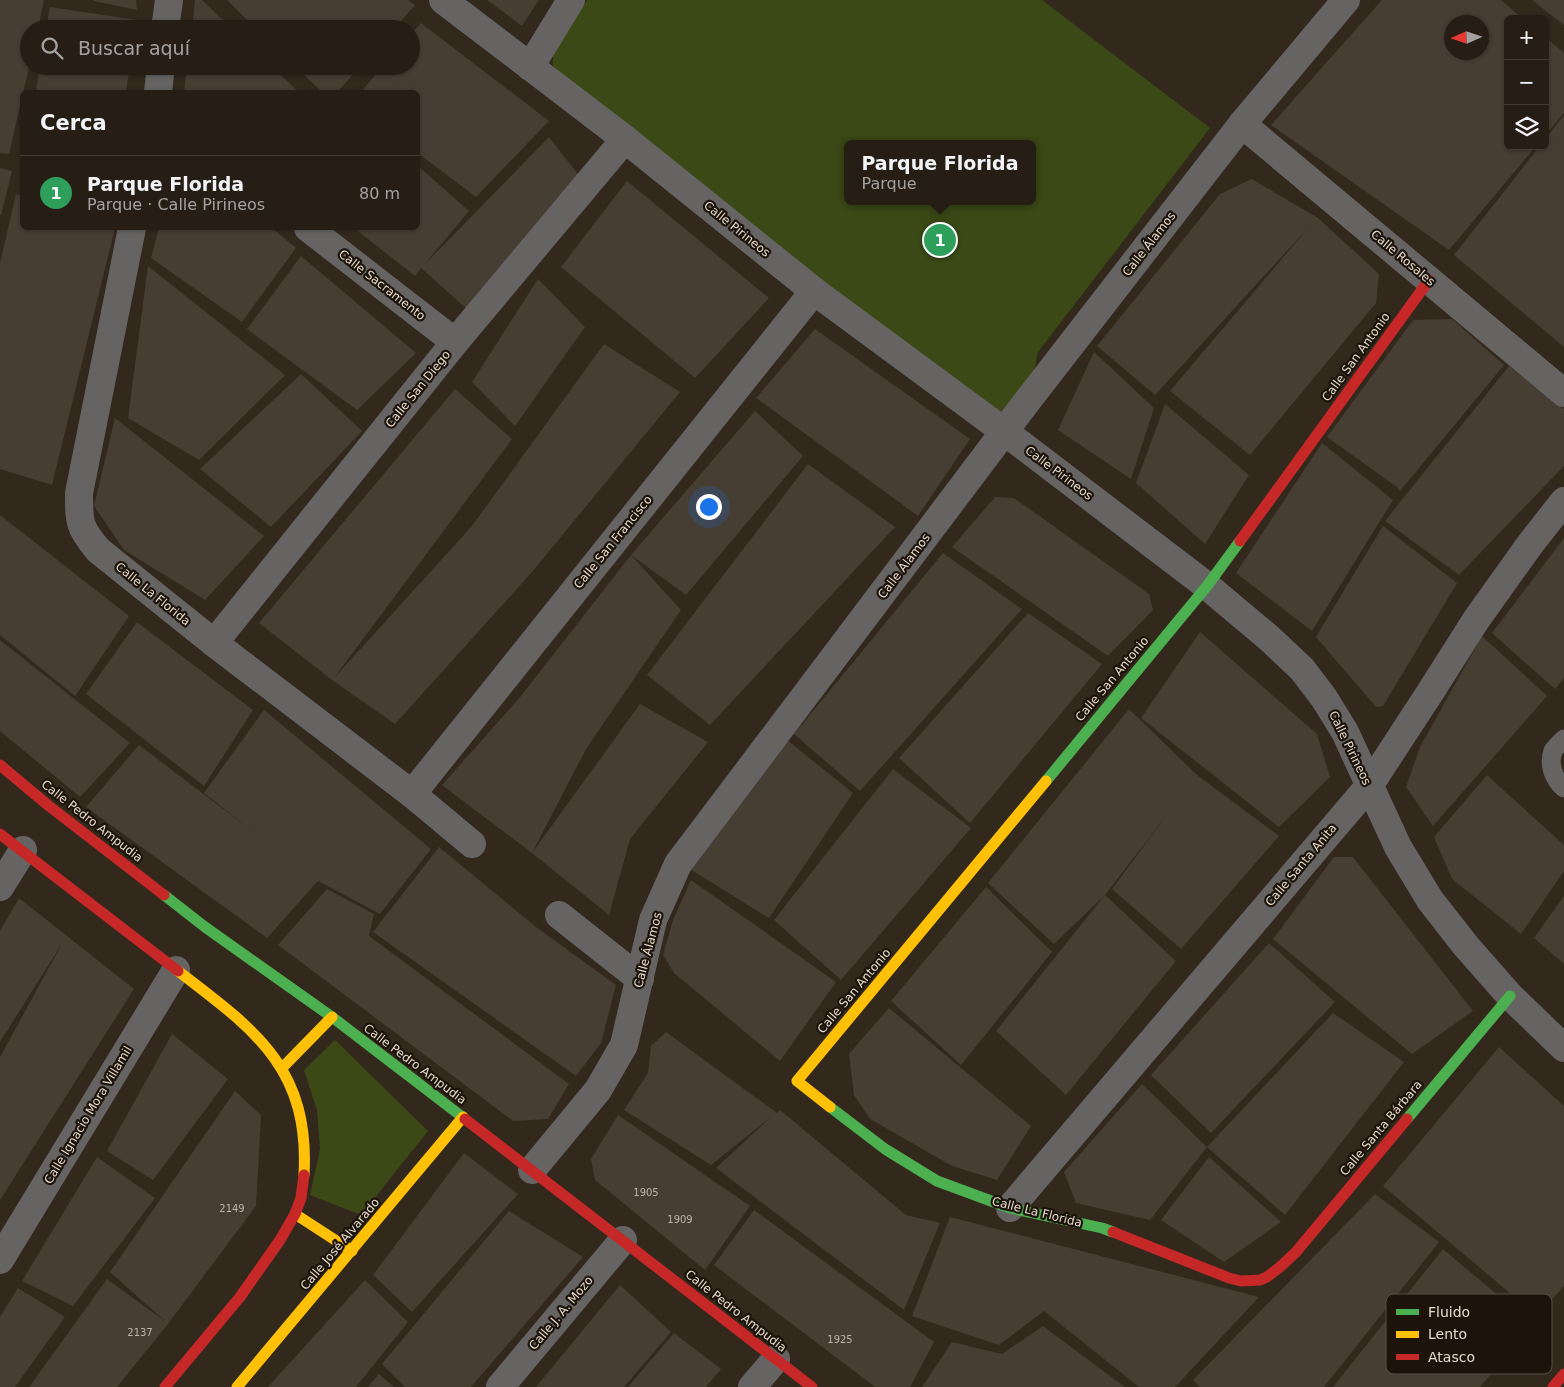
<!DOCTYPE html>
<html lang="es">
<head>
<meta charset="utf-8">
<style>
  body { margin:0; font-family:"DejaVu Sans",sans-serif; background:#2e271e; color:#f1f3f6 }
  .controls { position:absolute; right:15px; top:15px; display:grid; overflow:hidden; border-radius:8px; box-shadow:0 1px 4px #0004 }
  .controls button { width:45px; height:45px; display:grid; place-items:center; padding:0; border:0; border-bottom:1px solid #423c34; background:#261e15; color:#f1f3f6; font:25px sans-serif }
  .compass { position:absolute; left:1444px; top:15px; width:45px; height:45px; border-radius:50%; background:#261e15; box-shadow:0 1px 4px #0004; rotate:267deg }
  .you { position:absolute; left:708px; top:506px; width:18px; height:18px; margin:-12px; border:4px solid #fff; border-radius:50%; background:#1a73e8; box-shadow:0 0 0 8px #1a73e833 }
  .badge { display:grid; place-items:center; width:32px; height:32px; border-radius:50%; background:#bca0f2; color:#fff; font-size:16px; font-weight:700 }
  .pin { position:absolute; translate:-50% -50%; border:2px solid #fff; box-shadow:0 1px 5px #0006 }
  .popup { position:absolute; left:844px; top:140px; width:192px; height:65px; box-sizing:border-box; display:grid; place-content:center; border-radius:8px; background:#261e15; filter:drop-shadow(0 1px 4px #0005); font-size:16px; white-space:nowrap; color:#a4a2a0 }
  .popup b { font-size:19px; color:#f1f3f6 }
  .popup::after { content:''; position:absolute; left:50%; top:100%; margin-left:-10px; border:10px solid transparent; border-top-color:#261e15 }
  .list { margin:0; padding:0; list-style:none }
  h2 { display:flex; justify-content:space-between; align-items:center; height:65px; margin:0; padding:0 20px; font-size:21px }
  h2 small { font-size:16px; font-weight:400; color:#a4a2a0 }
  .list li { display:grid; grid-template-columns:32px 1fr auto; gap:15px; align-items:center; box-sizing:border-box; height:75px; padding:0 20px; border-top:1px solid #423c34 }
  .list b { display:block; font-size:19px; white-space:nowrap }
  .list p { margin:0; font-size:16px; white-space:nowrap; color:#a4a2a0 }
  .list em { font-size:16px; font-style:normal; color:#a4a2a0 }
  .icon { flex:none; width:28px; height:28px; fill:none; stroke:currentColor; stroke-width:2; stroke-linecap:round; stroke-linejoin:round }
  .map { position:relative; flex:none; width:1564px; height:1387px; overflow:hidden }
  .search { position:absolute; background:#261e15; box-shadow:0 1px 4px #0004; left:20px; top:20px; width:400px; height:55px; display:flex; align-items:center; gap:12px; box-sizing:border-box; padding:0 18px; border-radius:28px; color:#a4a2a0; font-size:19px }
  .panel { position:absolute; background:#261e15; box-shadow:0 1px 4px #0004; left:20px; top:90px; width:400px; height:140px; border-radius:8px }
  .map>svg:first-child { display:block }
</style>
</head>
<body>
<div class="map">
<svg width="1564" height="1387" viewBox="0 0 1564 1387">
  <rect width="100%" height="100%" fill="#33281c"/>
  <g fill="#3a4915" fill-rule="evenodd">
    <path d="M587,0H1042L1210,128L1038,352L1032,382L1007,414L985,417L553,73V52ZM848,144H1032V201H848Z"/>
    <path d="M335,1040L428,1131L361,1215L310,1195L320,1149L317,1110L304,1070Z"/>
  </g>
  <g fill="#463d33" fill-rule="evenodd">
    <path d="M0,0H44L38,29H29V67L9,154L0,153Z"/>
    <path d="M94,0H136L137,10L94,1Z"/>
    <path d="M195,0H202L232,29H192Z"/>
    <path d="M227,0H408L415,5L394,29H256Z"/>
    <path d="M487,0H539L522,26Z"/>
    <path d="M1382,0H1501L1523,19H1508V146H1536L1449,250L1271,125ZM1452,22H1482V52H1452Z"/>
    <path d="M1532,0H1564V25Z"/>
    <path d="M50,7L137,20L136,29H46Z"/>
    <path d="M421,23L549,121L476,197L418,153V92H361L383,66H411V34Z"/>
    <path d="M1545,37L1564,53V113L1545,135Z"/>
    <path d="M40,66H130L126,92H36Z"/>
    <path d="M187,66H271L299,92H184Z"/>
    <path d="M295,66H361L337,92H322Z"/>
    <path d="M1564,115V347L1454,255L1540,146H1545V139Z"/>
    <path d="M549,137L581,178L468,310L421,268L415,276L354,228H418V166L469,211L424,265Z"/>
    <path d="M0,168L12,171L1,215H0Z"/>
    <path d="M1252,179L1318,218L1379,274L1376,303L1250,455L1170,391L1308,228L1155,395L1097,346L1220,194Z"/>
    <path d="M627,181L769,298L695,378L561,267Z"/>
    <path d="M16,194L22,196V228H115L52,485L0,469V263Z"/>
    <path d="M159,228H272L296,248L242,322L151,258Z"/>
    <path d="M301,256L416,353L357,410L247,329Z"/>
    <path d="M148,266L285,375L199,460L128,418Z"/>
    <path d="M538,279L585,327L515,426L472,382Z"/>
    <path d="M1452,319L1504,365L1400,491L1397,487L1327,437L1413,320Z"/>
    <path d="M815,329L970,439L918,516L756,398Z"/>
    <path d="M604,344L680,392L532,572L395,724L332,680L259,623L455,389L512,439L334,678L472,526Z"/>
    <path d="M1094,352L1154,408L1131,479L1058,430Z"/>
    <path d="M1509,366L1564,409V466L1459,575L1385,521Z"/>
    <path d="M301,374L362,431L271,527L200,469Z"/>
    <path d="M1165,404L1249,475L1205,544L1136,483Z"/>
    <path d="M755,411L803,456L686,595L631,555L681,610L586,749L532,853L442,785L521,696L631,555Z"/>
    <path d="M115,418L264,536L205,600L124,550L94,506Z"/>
    <path d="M1322,443L1393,500L1312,631L1236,573Z"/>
    <path d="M808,464L895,527L710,725L647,675Z"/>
    <path d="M995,497L1014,498L1149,594L1153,610L1108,656L952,547Z"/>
    <path d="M0,515L129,616L75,696L0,635Z"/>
    <path d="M1383,526L1457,583L1383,706L1376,707L1316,637Z"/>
    <path d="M1564,538V678L1555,689L1492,633Z"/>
    <path d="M943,553L1022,609L860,791L794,734Z"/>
    <path d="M1028,613L1102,664L970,823L899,758Z"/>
    <path d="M137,622L253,710L204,786L86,694Z"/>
    <path d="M1200,632L1317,734L1330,777L1279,827L1141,718Z"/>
    <path d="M1482,636L1547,696L1433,826L1406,787L1420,747Z"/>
    <path d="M0,640L130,743L80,797L0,731Z"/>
    <path d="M640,704L708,742L630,839L609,915L532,853Z"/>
    <path d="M1129,709L1197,775L1279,836L1181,949L1112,889L1166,816L1105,895L1176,961L1066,1095L996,1031L1105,895L1054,944L988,883Z"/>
    <path d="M264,710L431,849L380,914L318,881L267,938L86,807L139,745L251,830L204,793Z"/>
    <path d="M787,740L853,793L769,918L688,868Z"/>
    <path d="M893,769L971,828L841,980L774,920Z"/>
    <path d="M1487,775L1564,845V871L1521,934L1452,879L1434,837Z"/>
    <path d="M439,847L536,927L616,985L601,1043L576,1076L373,932Z"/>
    <path d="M1334,857H1353L1473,1011L1412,1054L1273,939Z"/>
    <path d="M691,880L836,982L780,1061L674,973L663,955L673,920Z"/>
    <path d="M986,887L1052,952L961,1065L891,1001Z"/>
    <path d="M327,889L374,914L369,936L569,1084L548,1119L513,1121L278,945Z"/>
    <path d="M1564,896V964L1534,938Z"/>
    <path d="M19,898L134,989L0,1200V1057L63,942L0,1042V931Z"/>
    <path d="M1269,943L1335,1002L1211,1133L1151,1075Z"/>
    <path d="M889,1008L1031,1126L997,1180L952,1166L870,1119L854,1095L849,1054Z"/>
    <path d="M1333,1013L1404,1062L1285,1215L1207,1147Z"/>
    <path d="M666,1032L777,1113L780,1110L906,1215L940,1223L904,1310L716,1168L772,1116L711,1165L624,1110L648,1073L651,1046Z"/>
    <path d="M172,1034L228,1079L153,1180L107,1151Z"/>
    <path d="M1499,1047L1564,1106V1286L1537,1316L1383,1186Z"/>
    <path d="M1142,1084L1207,1147L1150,1220L1076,1203L1064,1172Z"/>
    <path d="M235,1091L261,1115L256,1206L168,1324L117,1387H29L107,1279L166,1322L110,1272Z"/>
    <path d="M618,1115L750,1206L705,1270L595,1180L591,1159Z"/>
    <path d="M464,1153L518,1194L412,1312L373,1275Z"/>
    <path d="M97,1157L155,1198L73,1306L22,1281Z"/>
    <path d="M1209,1157L1281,1222L1224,1262L1161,1220Z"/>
    <path d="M1375,1194L1439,1242L1324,1387H1200L1193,1380Z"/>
    <path d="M754,1210L934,1342L910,1387H875L714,1265Z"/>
    <path d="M509,1211L583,1257L471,1387H405L382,1364Z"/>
    <path d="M950,1217L1259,1297L1175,1387H1139L1044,1311L999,1345L912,1316Z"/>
    <path d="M1443,1249L1533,1325L1480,1387H1333Z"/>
    <path d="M365,1280L408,1322L356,1387H268Z"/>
    <path d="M620,1285L671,1332L624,1387H536Z"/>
    <path d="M18,1288L65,1317L15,1387H0V1317Z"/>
    <path d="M1043,1326L1125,1387H922L952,1342L1002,1354Z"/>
    <path d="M674,1333L721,1369L706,1387H628Z"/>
    <path d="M379,1374L394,1387H368Z"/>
  </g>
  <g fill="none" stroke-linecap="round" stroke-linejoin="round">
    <path stroke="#656463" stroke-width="19" d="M1564,739C1561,742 1555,747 1553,751C1548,765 1554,779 1564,788"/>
    <g stroke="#656463" stroke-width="28">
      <path d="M443,0L625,139L814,291L1005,432L1207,586L1269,638L1302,669L1324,698L1345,732L1398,847L1430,900L1466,946L1510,996L1564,1048"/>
      <path d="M165,29L169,0"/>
      <path d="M530,67L571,0"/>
      <path d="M158,92L161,66"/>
      <path d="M1242,124L1564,393"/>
      <path d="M132,228L79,493C79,523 79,527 98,550L214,643L412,794L472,844"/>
      <path d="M308,228L455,342"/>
      <path d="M214,643L455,342L625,139"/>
      <path d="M412,794L814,291"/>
      <path d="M0,887L23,850"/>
      <path d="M559,915L640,979"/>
      <path d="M532,1170L598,1090L624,1045L653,920L678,864L1025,404L1242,124L1346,0"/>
      <path d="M1010,1208L1369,786L1431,691L1476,620L1531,543L1564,501"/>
      <path d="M0,1260L176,970"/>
      <path d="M500,1387L623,1240"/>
      <path d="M752,1387L776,1359"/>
    </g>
    <g stroke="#4caf50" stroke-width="11">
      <path d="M1046,781L1207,586L1240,541"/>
      <path d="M164,895L205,927L332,1017L465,1119"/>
      <path d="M830,1107L885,1149L937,1181L1010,1208L1102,1228L1113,1232"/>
      <path d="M1407,1119L1510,996"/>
    </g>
    <g stroke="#ffc107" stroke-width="11">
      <path d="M178,971C255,1030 310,1068 304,1175"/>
      <path d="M282,1068L332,1017"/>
      <path d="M830,1107L797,1081L1046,781"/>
      <path d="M295,1214L352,1251"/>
      <path d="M237,1387L463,1117"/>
    </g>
    <g stroke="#c62828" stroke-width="11">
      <path d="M1240,541L1429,280"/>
      <path d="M0,765L49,806L164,895"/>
      <path d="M0,834L178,971"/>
      <path d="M465,1119L812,1387"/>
      <path d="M1113,1232L1229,1278L1241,1281L1260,1280L1267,1277L1280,1267L1296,1252L1407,1119"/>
      <path d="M165,1387L240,1297L280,1240L295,1214L301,1198L304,1175"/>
      <path d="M1553,1387L1564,1374"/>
    </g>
  </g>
  <g text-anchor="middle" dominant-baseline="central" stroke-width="4.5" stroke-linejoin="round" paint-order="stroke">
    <g font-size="10" fill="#bfb3a6">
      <text x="646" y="1192">1905</text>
      <text x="232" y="1208">2149</text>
      <text x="680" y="1219">1909</text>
      <text x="140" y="1332">2137</text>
      <text x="840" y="1339">1925</text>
    </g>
    <g font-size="12" fill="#e7dacd" stroke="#1c140a">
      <text transform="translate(737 229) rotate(39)">Calle Pirineos</text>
      <text transform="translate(1149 244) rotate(-52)">Calle Álamos</text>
      <text transform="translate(1403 258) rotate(40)">Calle Rosales</text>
      <text transform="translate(382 285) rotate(38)">Calle Sacramento</text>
      <text transform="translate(1356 357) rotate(-54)">Calle San Antonio</text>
      <text transform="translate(418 389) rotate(-51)">Calle San Diego</text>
      <text transform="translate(1059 473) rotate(37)">Calle Pirineos</text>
      <text transform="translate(613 542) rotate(-51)">Calle San Francisco</text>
      <text transform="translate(904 566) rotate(-53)">Calle Álamos</text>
      <text transform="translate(153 594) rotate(39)">Calle La Florida</text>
      <text transform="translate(1112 679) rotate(-50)">Calle San Antonio</text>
      <text transform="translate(1350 748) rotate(64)">Calle Pirineos</text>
      <text transform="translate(92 821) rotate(38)">Calle Pedro Ampudia</text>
      <text transform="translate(1301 865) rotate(-50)">Calle Santa Anita</text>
      <text transform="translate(648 950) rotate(-75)">Calle Álamos</text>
      <text transform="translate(854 991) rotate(-50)">Calle San Antonio</text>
      <text transform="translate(415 1064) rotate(37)">Calle Pedro Ampudia</text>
      <text transform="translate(88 1115) rotate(-59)">Calle Ignacio Mora Villamil</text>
      <text transform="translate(1381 1128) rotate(-50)">Calle Santa Bárbara</text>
      <text transform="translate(1037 1212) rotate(14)">Calle La Florida</text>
      <text transform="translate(340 1244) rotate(-50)">Calle José Alvarado</text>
      <text transform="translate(736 1311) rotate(38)">Calle Pedro Ampudia</text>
      <text transform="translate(561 1313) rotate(-50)">Calle J. A. Mozo</text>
    </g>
  </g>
  <rect x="1386" y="1294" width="166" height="80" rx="8" fill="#1c140a" stroke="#594f44" stroke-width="1"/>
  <rect x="1396" y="1309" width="23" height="6" fill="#4caf50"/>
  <rect x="1396" y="1331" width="23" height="7" fill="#ffc107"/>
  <rect x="1396" y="1354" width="23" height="6" fill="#c62828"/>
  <g font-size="14" fill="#e7dacd">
    <text x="1428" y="1317">Fluido</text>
    <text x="1428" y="1339">Lento</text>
    <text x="1428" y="1362">Atasco</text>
  </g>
</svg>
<div class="controls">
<button>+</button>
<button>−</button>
<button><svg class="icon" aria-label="layers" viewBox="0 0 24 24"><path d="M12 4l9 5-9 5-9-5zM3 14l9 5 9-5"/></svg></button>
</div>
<svg class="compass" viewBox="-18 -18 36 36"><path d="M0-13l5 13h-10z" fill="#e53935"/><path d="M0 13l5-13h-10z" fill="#a4a2a0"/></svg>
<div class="you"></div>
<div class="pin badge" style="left:940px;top:240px;background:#2e9e5b">1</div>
<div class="popup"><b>Parque Florida</b>Parque</div>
<div class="search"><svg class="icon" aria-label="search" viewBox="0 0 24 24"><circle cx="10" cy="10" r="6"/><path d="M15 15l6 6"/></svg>Buscar aquí</div>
<section class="panel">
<h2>Cerca<small></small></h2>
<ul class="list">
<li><span class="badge" style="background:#2e9e5b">1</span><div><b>Parque Florida</b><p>Parque · Calle Pirineos</p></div><em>80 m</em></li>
</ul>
</section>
</div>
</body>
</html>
